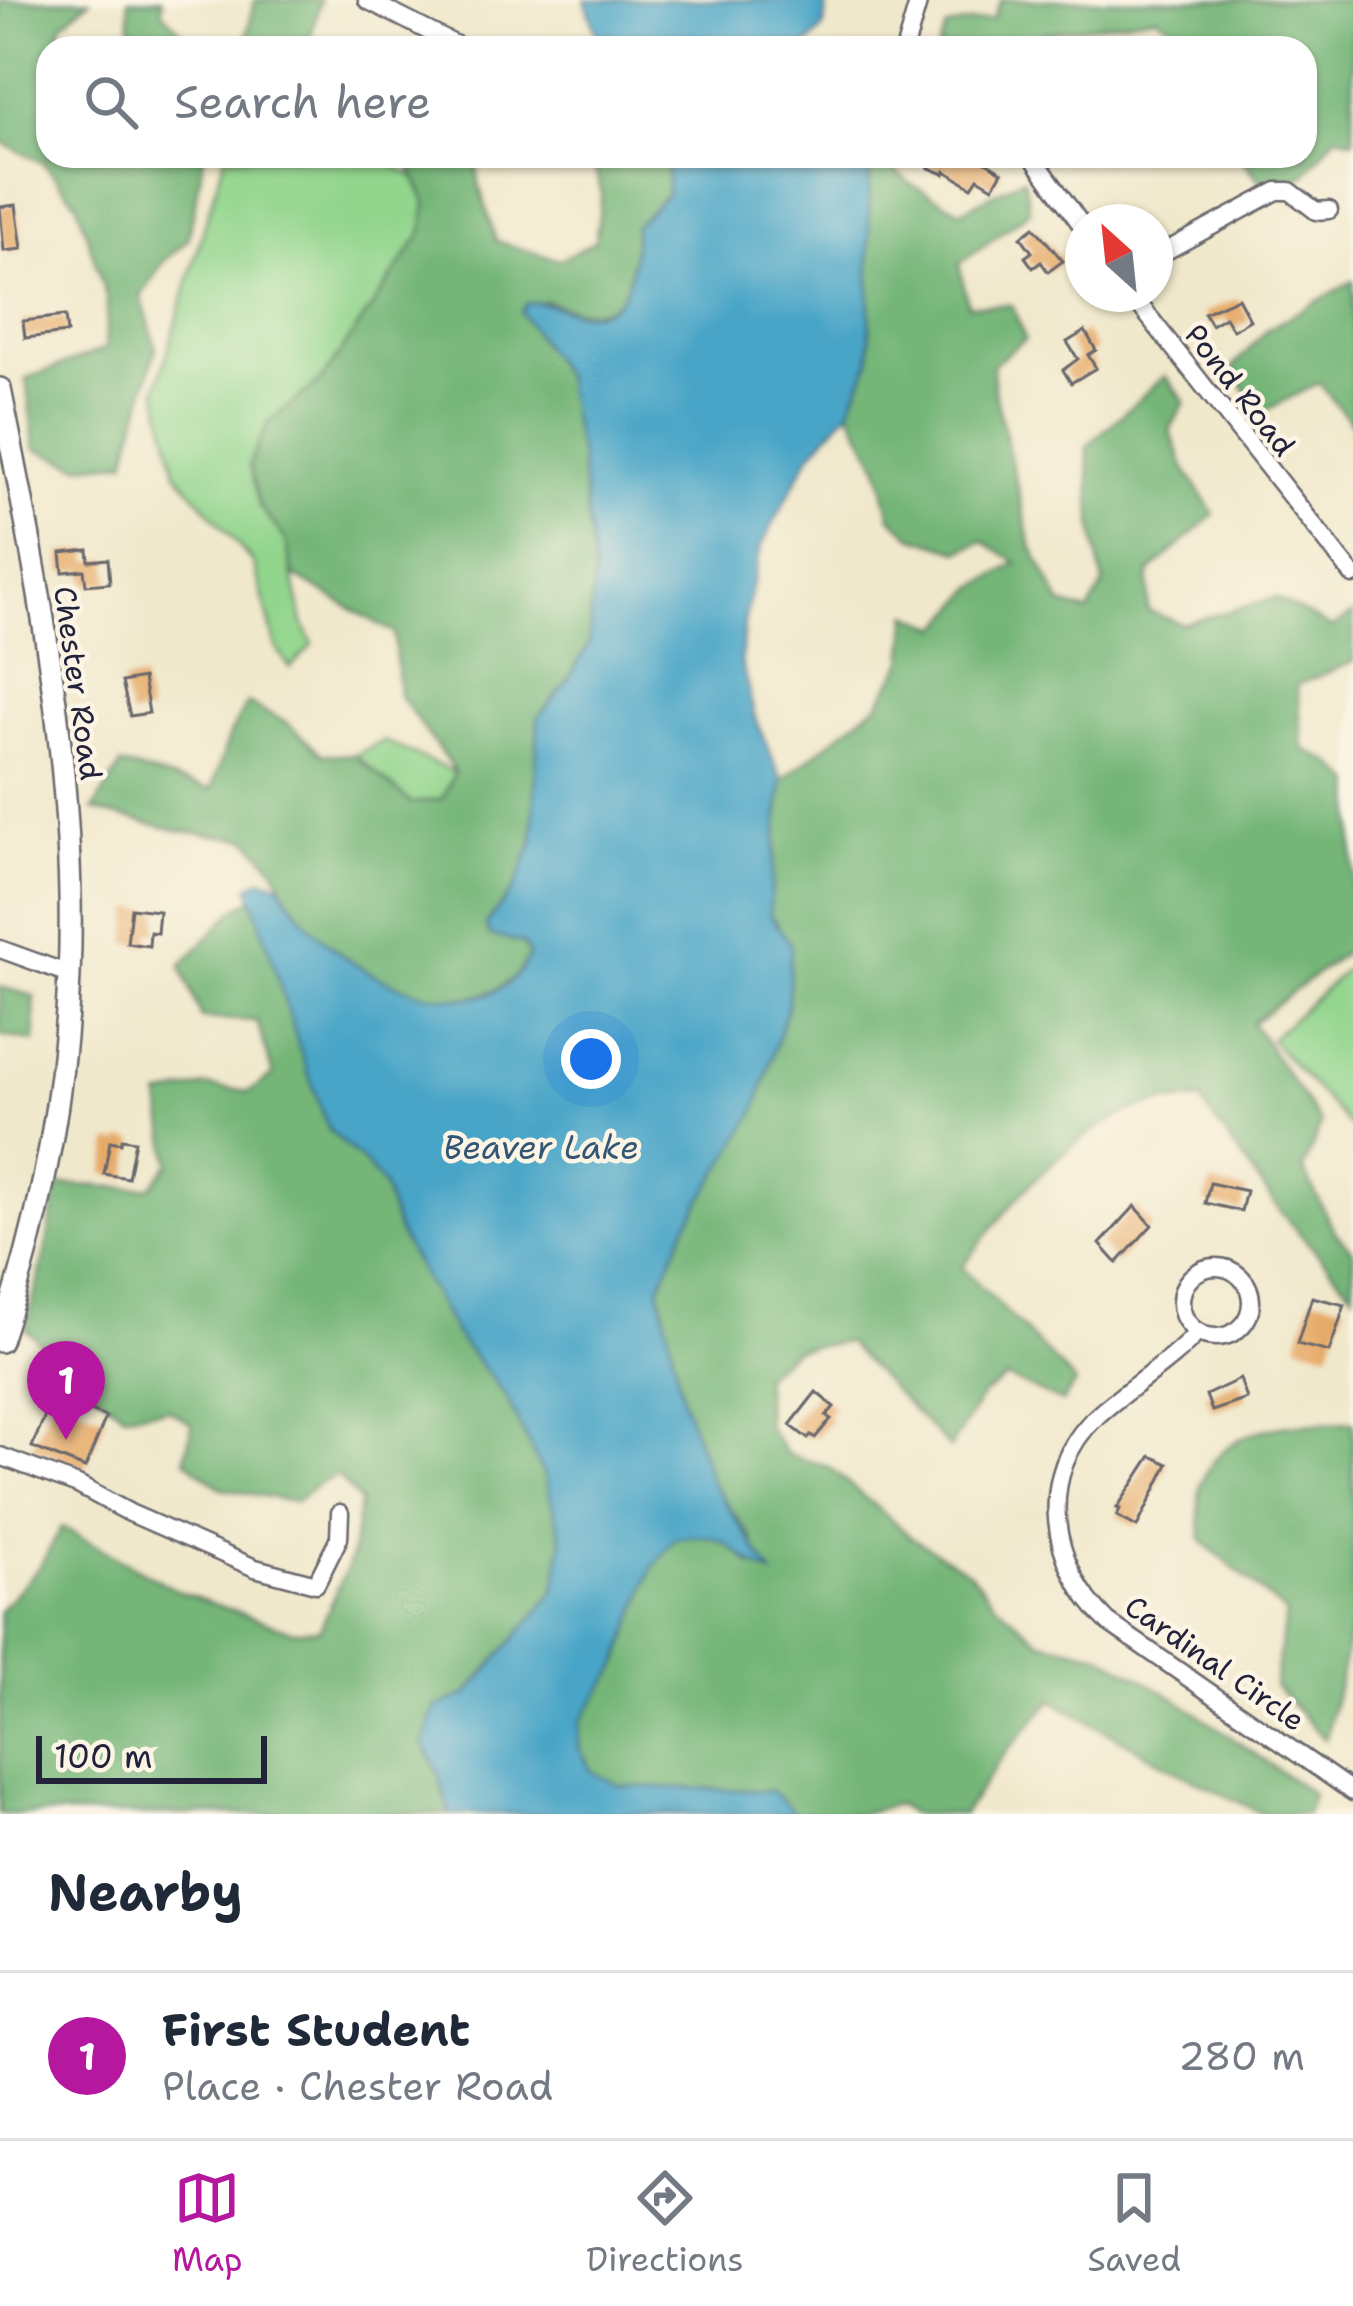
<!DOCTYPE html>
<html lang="en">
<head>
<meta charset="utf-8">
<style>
  body { margin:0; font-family:"Shantell Sans",sans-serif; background:#f2f2f3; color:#1f2937 }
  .compass { position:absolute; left:1065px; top:204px; width:108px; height:108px; border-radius:50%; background:#fff; box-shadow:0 3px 9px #0004; rotate:333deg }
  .scale { position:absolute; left:36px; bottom:30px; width:231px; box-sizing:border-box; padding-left:12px; border:6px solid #22223b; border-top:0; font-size:33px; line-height:42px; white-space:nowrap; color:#22223b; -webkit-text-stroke:9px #fcf5e5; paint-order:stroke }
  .you { position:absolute; left:591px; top:1059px; width:42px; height:42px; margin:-30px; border:9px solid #fff; border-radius:50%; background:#1a73e8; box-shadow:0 0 0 18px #1a73e833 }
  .badge { display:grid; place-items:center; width:78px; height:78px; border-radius:50%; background:#b5179e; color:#fff; font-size:39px; font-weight:700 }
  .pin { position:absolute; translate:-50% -99px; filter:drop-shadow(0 3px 6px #0008) }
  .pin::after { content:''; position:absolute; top:63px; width:42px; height:36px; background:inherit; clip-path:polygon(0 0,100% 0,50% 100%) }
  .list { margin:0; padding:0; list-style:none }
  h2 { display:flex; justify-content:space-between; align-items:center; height:156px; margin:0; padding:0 48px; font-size:51px }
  h2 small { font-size:39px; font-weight:400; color:#747a83 }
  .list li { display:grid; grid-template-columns:78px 1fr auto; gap:36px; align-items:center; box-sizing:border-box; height:168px; padding:0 48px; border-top:3px solid #e0e1e3 }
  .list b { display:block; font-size:45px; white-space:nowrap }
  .list p { margin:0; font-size:39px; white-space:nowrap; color:#747a83 }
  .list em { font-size:39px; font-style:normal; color:#747a83 }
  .icon { flex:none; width:66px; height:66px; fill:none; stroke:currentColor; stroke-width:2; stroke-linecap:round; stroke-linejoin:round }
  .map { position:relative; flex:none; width:1353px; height:1814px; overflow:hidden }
  .search { position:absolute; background:#fff; box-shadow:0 3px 9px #0004; left:36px; right:36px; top:36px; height:132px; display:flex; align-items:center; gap:30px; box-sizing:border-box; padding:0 42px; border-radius:36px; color:#747a83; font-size:45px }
  .sheet { height:324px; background:#fff }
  nav { display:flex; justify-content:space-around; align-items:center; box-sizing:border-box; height:168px; border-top:3px solid #e0e1e3; background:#fff; font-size:33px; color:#747a83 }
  nav a { display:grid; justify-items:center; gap:6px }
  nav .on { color:#b5179e }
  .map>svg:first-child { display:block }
</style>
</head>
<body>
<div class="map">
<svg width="1353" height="1814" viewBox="0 0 1353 1814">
  <rect width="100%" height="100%" fill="#fcf5e5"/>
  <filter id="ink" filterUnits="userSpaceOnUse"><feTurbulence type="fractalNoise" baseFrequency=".00833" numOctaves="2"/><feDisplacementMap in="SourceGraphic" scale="24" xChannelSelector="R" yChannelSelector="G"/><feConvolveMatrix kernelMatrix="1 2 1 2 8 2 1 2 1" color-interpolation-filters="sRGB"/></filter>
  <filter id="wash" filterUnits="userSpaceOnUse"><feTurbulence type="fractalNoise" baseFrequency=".004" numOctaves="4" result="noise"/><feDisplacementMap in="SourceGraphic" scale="48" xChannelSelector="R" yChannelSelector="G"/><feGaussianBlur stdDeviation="2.7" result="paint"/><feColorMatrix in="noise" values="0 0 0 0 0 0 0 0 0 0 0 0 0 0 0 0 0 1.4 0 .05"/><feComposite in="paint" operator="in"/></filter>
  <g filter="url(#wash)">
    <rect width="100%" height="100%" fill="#f0e8cb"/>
    <g fill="#92d58d" stroke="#5a7c64" stroke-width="3">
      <path d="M225,156H376L413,176L427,202L422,233L321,381L269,422L259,506L286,540L303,623L313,645L290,668L276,647L254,564L176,472L157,388Z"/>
      <path d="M384,741L455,773L442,799L411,803L355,755Z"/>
      <path d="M1353,963V1130L1270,1039Z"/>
    </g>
    <g fill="#75b678" stroke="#4c6c5a" stroke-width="3">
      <path d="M0,0H90L62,24L56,48H48V156H204L188,240L164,261L141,296L156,348L126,461L80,466L35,449L26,379L105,349L107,300L77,203L43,163L0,141Z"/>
      <path d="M128,0H162V12L185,35L186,48H132Z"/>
      <path d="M255,0H320L312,33L300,48H244Z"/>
      <path d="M1001,0H1353V140L1336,135L1303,176L1263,185L1240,156H1305V48H1204L1156,16L1042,34L1029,48H938L947,27L993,19Z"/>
      <path d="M406,156H476L479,185L496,241L559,260L595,241L602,194L591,156H668L667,194L635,226C631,297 624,328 545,301L521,312L563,376L580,457L594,574L589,644L566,683L538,718L533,842L514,889L486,924L489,935L523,943L529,955C518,982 491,996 462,998C396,1002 326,953 289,900C282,889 280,877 273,867C266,857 256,848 248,839L180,831L93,810L121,765L211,790L230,734L247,703L286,722L322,754L354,755L411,803L442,799L455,772L399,695L394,633L293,575L286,540L259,506L249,464L269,422L321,381L422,233L426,202Z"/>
      <path d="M869,156H878L909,183L961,211L1024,178L1030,211L959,264L968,305H1012L1025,339L993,364L994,389L1031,545L1061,604L1088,612L1104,583C1090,534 1092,496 1087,446L1165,376L1185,402L1170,430L1184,467L1214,514L1149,573L1148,611L1182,624L1276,598L1332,628L1353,614V662L1297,685L1303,748L1333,764L1353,782V946L1252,1023L1321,1124L1303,1169L1335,1232L1353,1251V1293L1283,1215L1200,1100C1185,1101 1167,1100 1153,1104C1069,1127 1012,1202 962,1267L1076,1383L1062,1402L1007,1378L983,1394L950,1448L846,1342L795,1349L763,1375L767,1425L786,1454L829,1467L911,1537L969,1572L995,1603L1041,1641L1100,1654L1181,1702L1312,1794L1307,1814H1263L1175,1770L1052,1700L1003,1756L963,1814H911L896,1804L859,1814H796L771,1791L621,1786L592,1772L579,1748L580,1722L617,1667L652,1568L675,1539C715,1532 722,1538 751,1565L753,1540L711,1481L683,1401L659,1287L686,1226L778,924L769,915L782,780L879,703L904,661L909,614L940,628L974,588L1017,563L983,541L959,551L912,536L891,517L879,467L849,410L870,360Z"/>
      <path d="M1353,281V425L1319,383L1258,414L1233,367L1268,329Z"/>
      <path d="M253,898L329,1130L361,1159L383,1185L397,1230L456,1335L505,1395L546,1480L562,1540L555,1591L424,1744L438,1772L450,1814H0V1610L40,1566L62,1527L182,1593L292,1631L320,1629L351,1558L360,1502L337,1475L315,1486L295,1502L221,1488L185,1460L192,1424L168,1409L124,1414L74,1375L26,1329L46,1249L57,1186C89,1183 119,1190 151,1187L170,1163L160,1097L205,1086L249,1092L273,1075L257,1021L202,1018L181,966L233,911Z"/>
      <path d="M0,987L34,996L35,1042L0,1035Z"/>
      <path d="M1353,1422V1621L1325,1740L1274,1685L1286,1613L1201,1540C1201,1524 1196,1497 1202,1482C1226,1420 1297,1424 1353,1422Z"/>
    </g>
    <g fill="#49a5c7" stroke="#366481" stroke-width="3">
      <path d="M585,0H826C827,30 823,31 803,48H602Z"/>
      <path d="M668,156H869L870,360L849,410L810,455L761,547L744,624L741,661L755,717L782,780L769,914L791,945L788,1004L755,1113L686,1226L659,1287L683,1401L711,1481L772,1574C727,1555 732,1528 675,1539L652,1568L617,1667L580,1722L579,1748L592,1772L621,1786L772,1791L796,1814H450L438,1772L424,1744L435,1708L468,1694L555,1591L562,1540L546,1480L505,1395L456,1335L397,1230L383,1185L361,1159L329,1130L303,1059L249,886L261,879L279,883C293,906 312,930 333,948C380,988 496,1034 529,955L523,943L489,935L486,924L514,889L533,842L538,718L566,683L589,644L594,574L580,457L563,376L521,312L527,303C549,301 563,312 584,313C633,316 633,262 635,226L667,194Z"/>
    </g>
    <g id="blocks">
      <g fill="#e6aa68">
        <path d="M934,156H976L1002,172L993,187L978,178L972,187L945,171L944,174L929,168Z"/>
        <path d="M16,205L22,249L4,251L0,207Z"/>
        <path d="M1034,227L1063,261L1048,272L1041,262L1033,268L1025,257L1032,252L1021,237Z"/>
        <path d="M1238,298L1250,320L1233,330L1225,317L1211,325L1204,313Z"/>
        <path d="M65,316L67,333L25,338L23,321Z"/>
        <path d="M1085,331L1096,350L1088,355L1096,368L1071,383L1063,370L1078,359L1067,342Z"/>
        <path d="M88,550L89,561L108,559L110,583L86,585L84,570L63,572L61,553Z"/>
        <path d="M143,678L149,713L130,716L122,682Z"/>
        <path d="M131,908L159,911L157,933L150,932L149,946L127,943Z"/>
        <path d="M122,1139L135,1141L128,1178L104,1174L110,1141L121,1143Z"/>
        <path d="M1210,1183L1246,1191L1241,1211L1205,1203Z"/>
        <path d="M1135,1206L1152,1225L1117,1263L1100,1244Z"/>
        <path d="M1312,1297L1345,1305L1329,1352L1297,1344Z"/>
        <path d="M1240,1379L1247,1399L1212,1411L1206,1395Z"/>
        <path d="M816,1392L834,1407L826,1416L831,1419L815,1438L811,1435L808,1439L790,1425Z"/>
        <path d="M51,1401L70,1409L72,1404L106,1417L85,1468L32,1447Z"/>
        <path d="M1151,1456L1168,1464L1137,1527L1117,1516L1120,1509L1117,1508Z"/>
      </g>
    </g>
  </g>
  <g filter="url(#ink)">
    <use href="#blocks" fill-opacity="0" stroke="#6a676d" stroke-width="3"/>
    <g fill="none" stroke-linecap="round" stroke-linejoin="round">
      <g stroke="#6a676d" stroke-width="21">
        <g id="minor">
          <path d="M367,0L462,48"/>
          <path d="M905,48L919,0"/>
          <path d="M1032,156L1083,227"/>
          <path d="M1155,257L1277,191H1290L1316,211L1329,210"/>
          <path d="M1131,294L1353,575"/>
          <path d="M0,949L69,974"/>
          <circle cx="1216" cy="1302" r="35"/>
          <path d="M1198,1332C1168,1365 1130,1386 1097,1416C1034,1474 1050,1567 1108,1622L1353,1792"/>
          <path d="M0,1456L78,1485L130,1513L255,1568L316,1584L339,1538L340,1513"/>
        </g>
      </g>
      <g stroke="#6a676d" stroke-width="26">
        <path id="major" d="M0,389C38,577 78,783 69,976C64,1101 40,1222 0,1341"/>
      </g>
      <use href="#minor" stroke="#fff" stroke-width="16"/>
      <use href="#major" stroke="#fff" stroke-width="21"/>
    </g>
  </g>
  <g text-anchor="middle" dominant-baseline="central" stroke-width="9" stroke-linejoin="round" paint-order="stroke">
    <g font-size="30" fill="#22223b" stroke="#fcf5e5">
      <text transform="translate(1240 390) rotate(52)">Pond Road</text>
      <text transform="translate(78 683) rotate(82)">Chester Road</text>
      <text transform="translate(1215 1663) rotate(35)">Cardinal Circle</text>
    </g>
    <g font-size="33" font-style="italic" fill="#325673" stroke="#fcf5e5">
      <text x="541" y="1147">Beaver Lake</text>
    </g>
  </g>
</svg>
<svg class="compass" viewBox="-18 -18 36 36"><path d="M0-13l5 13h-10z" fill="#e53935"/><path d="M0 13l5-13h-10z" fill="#747a83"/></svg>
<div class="scale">100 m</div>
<div class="you"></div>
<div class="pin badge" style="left:66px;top:1440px">1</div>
<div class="search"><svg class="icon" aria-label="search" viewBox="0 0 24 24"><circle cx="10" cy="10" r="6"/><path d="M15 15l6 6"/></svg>Search here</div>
</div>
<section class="sheet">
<h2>Nearby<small></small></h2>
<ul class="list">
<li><span class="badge">1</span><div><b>First Student</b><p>Place · Chester Road</p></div><em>280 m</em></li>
</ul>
</section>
<nav>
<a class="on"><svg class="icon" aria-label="map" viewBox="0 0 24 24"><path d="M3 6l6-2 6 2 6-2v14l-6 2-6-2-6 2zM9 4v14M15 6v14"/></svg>Map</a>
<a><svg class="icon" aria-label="directions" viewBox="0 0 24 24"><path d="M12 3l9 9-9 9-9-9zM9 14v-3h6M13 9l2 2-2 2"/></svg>Directions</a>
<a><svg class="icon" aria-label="saved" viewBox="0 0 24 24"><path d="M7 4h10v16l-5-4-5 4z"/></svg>Saved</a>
</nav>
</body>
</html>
